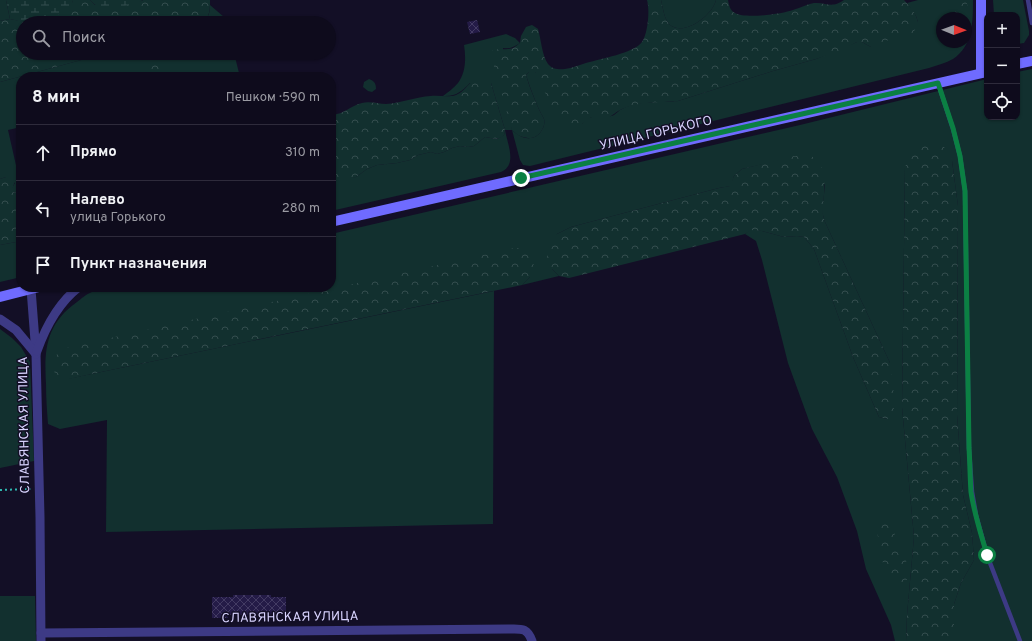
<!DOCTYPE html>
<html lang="ru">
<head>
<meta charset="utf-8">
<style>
  body { margin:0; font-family:Overpass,sans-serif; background:#171425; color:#f1f3f6 }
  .controls { position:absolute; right:12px; top:12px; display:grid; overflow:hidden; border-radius:8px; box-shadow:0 1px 3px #0004 }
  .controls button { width:36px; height:36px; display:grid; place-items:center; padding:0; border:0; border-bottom:1px solid #2e2b3b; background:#0e0b1c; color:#f1f3f6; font:20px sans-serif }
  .compass { position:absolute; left:936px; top:12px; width:36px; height:36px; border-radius:50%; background:#0e0b1c; box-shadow:0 1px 3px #0004; rotate:91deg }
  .stop { position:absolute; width:12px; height:12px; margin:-9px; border:3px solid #0b8043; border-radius:50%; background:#fff }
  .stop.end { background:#0b8043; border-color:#fff; box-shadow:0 1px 4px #0008 }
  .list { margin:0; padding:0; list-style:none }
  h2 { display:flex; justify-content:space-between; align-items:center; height:52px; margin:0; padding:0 16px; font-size:17px }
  h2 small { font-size:13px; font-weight:400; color:#9b9ba3 }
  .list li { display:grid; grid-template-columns:26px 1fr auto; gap:12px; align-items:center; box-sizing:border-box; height:56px; padding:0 16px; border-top:1px solid #2e2b3b }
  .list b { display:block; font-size:15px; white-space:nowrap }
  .list p { margin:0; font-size:13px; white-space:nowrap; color:#9b9ba3 }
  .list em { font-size:13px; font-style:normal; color:#9b9ba3 }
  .icon { flex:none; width:22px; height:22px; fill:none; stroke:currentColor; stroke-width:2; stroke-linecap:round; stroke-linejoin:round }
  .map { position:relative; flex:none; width:1032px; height:641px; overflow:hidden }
  .search { position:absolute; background:#0e0b1c; box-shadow:0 1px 3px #0004; left:16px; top:16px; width:320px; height:44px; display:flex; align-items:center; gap:10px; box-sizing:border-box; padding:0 14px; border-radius:22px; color:#9b9ba3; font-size:15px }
  .panel { position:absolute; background:#0e0b1c; box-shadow:0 1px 3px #0004; left:16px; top:72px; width:320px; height:220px; border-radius:16px }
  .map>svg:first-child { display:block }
</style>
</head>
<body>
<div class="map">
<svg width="1032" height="641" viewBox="0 0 1032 641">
  <defs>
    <pattern id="forest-crowns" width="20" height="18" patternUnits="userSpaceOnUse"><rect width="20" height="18" fill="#12302f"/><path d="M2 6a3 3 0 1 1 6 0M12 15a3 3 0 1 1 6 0" fill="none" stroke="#344d4e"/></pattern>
    <pattern id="wetland-marsh" width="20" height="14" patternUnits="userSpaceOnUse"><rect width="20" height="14" fill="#12302f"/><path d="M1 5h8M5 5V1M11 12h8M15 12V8" fill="none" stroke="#344d4e"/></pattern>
    <pattern id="building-cross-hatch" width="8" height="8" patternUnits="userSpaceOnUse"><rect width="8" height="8" fill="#241b47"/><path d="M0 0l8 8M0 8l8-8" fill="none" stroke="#433b63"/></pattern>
  </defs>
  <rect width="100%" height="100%" fill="#130f26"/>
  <g fill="#12302f" fill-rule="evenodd">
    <path d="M0,0H6L10,19L0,21Z"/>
    <path d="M661,0H716C713,15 683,38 669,24C664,18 663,8 661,0Z"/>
    <path d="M918,0H973C973,21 973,46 953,59C946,63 937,65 929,68L530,166L523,165L520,160L512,130H505C507,143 518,165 501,172L331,211V179L356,177L367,169L377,165L397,163L410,160L418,155L431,152L437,154L444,152L452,148L460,146L468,147L474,146L485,137L497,139L504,135L505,130L491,83H470C462,91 456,97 443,96C448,92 454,88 458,83C466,72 466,58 464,45L506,34L515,38L520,43C514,47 510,49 503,48L512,130C518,135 523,139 531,138C539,137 546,127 544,119C542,115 539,110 537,105C533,95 529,85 526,75L529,72H535L582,124C585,121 588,117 592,117C599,115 608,118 614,115C617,113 619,110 622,109C638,100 660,103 678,101L773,71L816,59L857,42H862L871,47L893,36L918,22L916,16L907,3ZM942,18H966V42H942Z"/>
    <path d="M993,0H1023L1029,31V35L1024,43L1017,44V15H994Z"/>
    <path d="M210,5L224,17L226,23H203C208,18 210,13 210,5Z"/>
    <path d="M107,53H234L240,77H21V127L8,130L18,174H21V193L12,192V188L15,183L6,177L0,179V82Z"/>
    <path d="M1032,69V641H954V604L961,583L974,560L972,533L963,495L957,415L958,206L952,161L905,168L902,407L914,537L907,615L906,641H895L891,625L866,569L857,531L837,477L812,429L788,363L762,260L756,241L745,234L751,229L762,231L784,237L797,236L804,237L814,249L853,357L879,417L887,419L890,363L825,222L822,212L825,185L809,156L794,157L742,169L734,176L731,186L719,188L571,227L557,234L552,269L559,276L522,285L530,277L67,379L494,291L493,524L106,532L107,420L60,429L48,424C47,411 46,398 46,384C44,349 46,324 77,302C81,299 86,294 92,292C96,289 102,288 106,287H331V234L800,125L987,79V117H1017V72Z"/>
    <path d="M369,79C374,81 376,83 376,89L372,92L368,91L363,87L364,82Z"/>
    <path d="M21,241V277L0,282V245Z"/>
    <path d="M0,329L12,338L21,347L30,362L34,461L0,468Z"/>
    <path d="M0,596H35L36,641H0Z"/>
  </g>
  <g fill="url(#forest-crowns)">
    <path d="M73,0H90L95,5L142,1L143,0H210C210,9 210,16 203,23H33L50,18L73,2Z"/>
    <path d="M647,0H661C663,8 664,18 669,24C683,38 713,15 716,0H728C729,5 730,11 735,13C745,19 782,14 793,10C800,8 807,4 814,3C827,2 831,9 844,0H904L912,9L916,16L918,22L916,28L913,33L906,36L893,37L877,47H871L862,42H857L839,51L816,59L773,71L678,101C659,103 639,101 622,109C617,111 612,116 606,119L599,117H591L582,124L573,126L566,123L554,111L535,72H529L526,75C529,86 533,95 537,105C539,110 542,115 544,119C546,127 539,137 531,138C523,138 518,136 512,130L491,56L492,51C498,48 502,50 508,49C513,49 516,46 520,43L521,36L526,27L532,25L538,29C541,39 542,56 548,64C552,69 559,70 565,69C572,68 579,65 586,63C600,59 634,53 642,42C648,33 650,10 647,0Z"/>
    <path d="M951,0H965C969,5 968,13 966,18H954L956,8L951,3Z"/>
    <path d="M10,19L30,23H23V53H107L0,82V21Z"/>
    <path d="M159,58C166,60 168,64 170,71L168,77H120C126,66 133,73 142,68C150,63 148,61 159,58Z"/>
    <path d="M480,78L487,80L491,83L505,130L504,135C498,141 493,138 485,137L474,146L468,147L460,146L452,148L444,152L437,154L431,152L418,155L410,160L397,163L377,165L367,169L356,177L348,179H331V115C345,114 350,106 362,103C370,101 378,104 386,104C401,103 416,97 431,96C439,95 448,98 456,95C466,91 469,80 480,78Z"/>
    <path d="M922,145H934L944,147L949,153L952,161L958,206L957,415L963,495L972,533L974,560L961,583L954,604V641H906L907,615L914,537L902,407L905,168C908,157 911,149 922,145Z"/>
    <path d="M794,156C799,156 805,155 810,156C831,163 823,193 823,210C822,214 824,218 825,222L890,363C892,381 896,398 893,416L887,419L879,417L853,357L814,249L804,237L797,236L784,237L762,231L751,230L745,234L569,278L559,276L552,269L547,258L549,244L557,234L571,227L719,188L730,186L734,176L742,169Z"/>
    <path d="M6,177H11L15,179C15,184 12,187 12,192L21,193V241L0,245V179Z"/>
    <path d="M514,248H521L531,255L534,266L530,277L522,285L67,379C65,378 63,378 61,378C49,373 52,357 61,350C63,349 67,348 70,347Z"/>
    <path d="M882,520L891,522L895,529L894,547L897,550L903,551C908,564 909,575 905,587H896L890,583L885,573L880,549L877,531V524Z"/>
  </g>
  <g fill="url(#wetland-marsh)">
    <path d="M6,0H73L72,8C63,13 43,22 33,23C27,24 16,20 10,19Z"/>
    <path d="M90,0H143C135,5 113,9 104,8C98,8 94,4 90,0Z"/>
  </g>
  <g fill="url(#building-cross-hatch)">
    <path d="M477,20L480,32L470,34L467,22Z"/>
    <path d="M233,595H271V597H286V614L228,615V618H212V597H233Z"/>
  </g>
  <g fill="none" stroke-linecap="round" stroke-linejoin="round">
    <path stroke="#2fb8b0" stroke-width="2" stroke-dasharray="2 3" stroke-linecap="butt" d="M0,490L31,489"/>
    <g stroke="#3d3a85" stroke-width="4.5">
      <path d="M1028,0L1032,23"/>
      <path d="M938,83L953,129L960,156L965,191L969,448L972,492L976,515L987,555L1020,641"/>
    </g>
    <g stroke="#3d3a85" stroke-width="9">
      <path d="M31,289L36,354L40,517L41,641"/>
      <path d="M0,319L16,330L36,354"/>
      <path d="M37,351C46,326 58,303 79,287"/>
      <path d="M41,633L508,629C521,629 527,627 532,641"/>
    </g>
    <g stroke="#6f6bff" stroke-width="10">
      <path d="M1017,64L1032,61"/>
      <path d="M981,73V0"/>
      <path d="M331,222L987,72"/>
      <path d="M0,297L39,287"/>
    </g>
  </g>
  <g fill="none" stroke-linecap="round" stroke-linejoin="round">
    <path stroke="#0b8043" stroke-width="5" d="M521,178L938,83L953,128L960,156L965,191L969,448C970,463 970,478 971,492C974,513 981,534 987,555"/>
  </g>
  <g text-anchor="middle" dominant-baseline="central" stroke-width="3" stroke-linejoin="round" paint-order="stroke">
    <g font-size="13" fill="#d9d4ff" stroke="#130f26">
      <text transform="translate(656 134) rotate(-13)">УЛИЦА ГОРЬКОГО</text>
      <text transform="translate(25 425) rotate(-91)">СЛАВЯНСКАЯ УЛИЦА</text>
      <text transform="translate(290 618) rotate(-1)">СЛАВЯНСКАЯ УЛИЦА</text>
    </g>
  </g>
</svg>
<div class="controls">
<button>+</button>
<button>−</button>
<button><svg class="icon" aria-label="locate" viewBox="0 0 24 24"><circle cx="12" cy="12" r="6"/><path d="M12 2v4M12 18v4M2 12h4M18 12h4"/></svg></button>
</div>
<svg class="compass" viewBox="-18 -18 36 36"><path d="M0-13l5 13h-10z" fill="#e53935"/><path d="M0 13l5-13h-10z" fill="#9b9ba3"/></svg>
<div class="stop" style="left:987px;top:555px"></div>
<div class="stop end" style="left:521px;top:178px"></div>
<div class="search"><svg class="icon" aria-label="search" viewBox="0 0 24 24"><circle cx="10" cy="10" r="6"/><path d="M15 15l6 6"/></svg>Поиск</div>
<section class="panel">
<h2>8 мин<small>Пешком · 590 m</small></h2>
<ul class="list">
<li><svg class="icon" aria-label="ahead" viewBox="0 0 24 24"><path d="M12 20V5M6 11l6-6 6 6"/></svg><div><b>Прямо</b></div><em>310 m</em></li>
<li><svg class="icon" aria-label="left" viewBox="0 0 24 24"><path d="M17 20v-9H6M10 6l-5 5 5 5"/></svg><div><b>Налево</b><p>улица Горького</p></div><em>280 m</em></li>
<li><svg class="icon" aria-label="arrive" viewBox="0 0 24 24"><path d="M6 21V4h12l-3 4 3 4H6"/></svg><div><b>Пункт назначения</b></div></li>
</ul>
</section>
</div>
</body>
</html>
